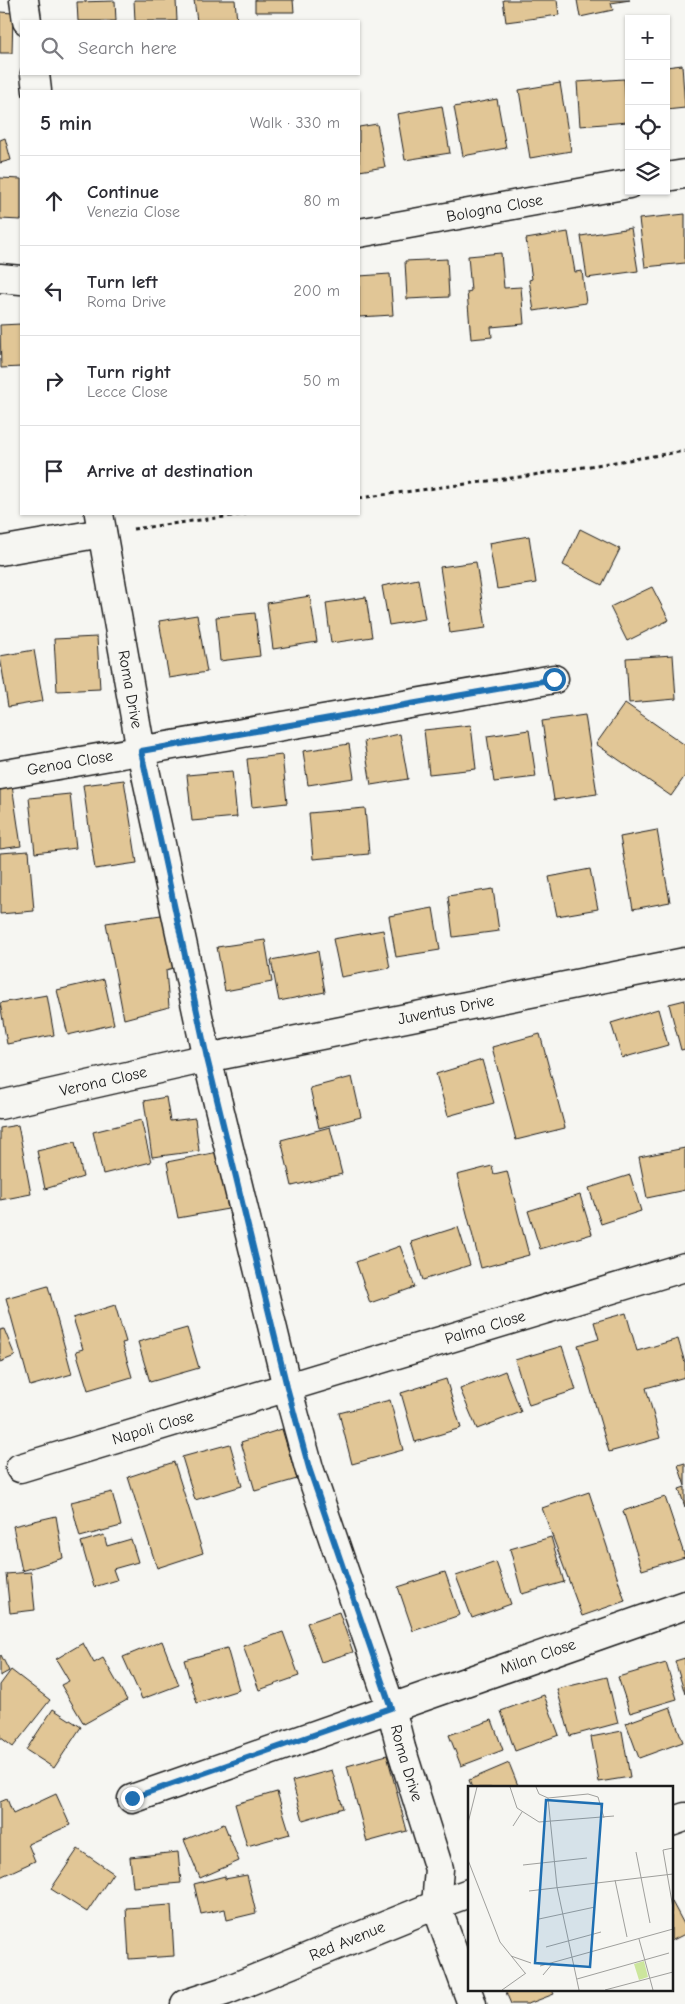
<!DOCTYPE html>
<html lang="en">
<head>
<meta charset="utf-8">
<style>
  body { margin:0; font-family:"Comic Neue",sans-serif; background:#f7f7f7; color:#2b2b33 }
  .controls { position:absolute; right:15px; top:15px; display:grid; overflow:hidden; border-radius:0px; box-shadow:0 1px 4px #0004 }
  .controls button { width:45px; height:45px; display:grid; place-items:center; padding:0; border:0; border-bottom:1px solid #e1e1e2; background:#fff; color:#2b2b33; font:25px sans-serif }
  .stop { position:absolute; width:15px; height:15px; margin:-11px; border:4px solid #1f6fb2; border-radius:50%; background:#fff }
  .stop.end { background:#1f6fb2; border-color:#fff; box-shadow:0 1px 5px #0008 }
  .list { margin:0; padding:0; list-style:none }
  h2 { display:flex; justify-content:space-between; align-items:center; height:65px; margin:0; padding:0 20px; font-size:21px }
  h2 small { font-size:16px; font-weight:400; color:#7c7c81 }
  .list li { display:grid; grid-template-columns:32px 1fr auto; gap:15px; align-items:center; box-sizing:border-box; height:90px; padding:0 20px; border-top:1px solid #e1e1e2 }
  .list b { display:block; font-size:19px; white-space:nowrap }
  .list p { margin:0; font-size:16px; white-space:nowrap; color:#7c7c81 }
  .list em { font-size:16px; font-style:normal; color:#7c7c81 }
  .icon { flex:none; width:28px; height:28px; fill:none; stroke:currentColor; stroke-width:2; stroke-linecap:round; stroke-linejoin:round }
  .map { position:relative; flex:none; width:685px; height:2004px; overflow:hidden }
  .search { position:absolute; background:#fff; box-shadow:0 1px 4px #0004; left:20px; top:20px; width:340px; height:55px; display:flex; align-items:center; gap:12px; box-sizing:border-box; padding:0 18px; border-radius:0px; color:#7c7c81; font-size:19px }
  .panel { position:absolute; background:#fff; box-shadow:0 1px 4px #0004; left:20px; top:90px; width:340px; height:425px; border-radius:0px }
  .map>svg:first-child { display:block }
</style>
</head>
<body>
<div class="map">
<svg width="685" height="2004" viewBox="0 0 685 2004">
  <rect width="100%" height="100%" fill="#f6f6f2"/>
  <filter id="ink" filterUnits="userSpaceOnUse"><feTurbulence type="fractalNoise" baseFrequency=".02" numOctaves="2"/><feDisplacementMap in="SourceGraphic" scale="10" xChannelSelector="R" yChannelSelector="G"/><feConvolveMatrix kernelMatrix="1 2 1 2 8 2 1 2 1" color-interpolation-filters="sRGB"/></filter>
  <g filter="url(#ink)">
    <g fill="#e1c696" stroke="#1c1c1c">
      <path d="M134,0H176L177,21H135Z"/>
      <path d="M194,0H235L237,21H197Z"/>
      <path d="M255,0H293L294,12H255Z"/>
      <path d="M503,0H557L559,15L506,22Z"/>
      <path d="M577,0H630L611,3L613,10L580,17Z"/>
      <path d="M115,1L116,21H78L77,2Z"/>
      <path d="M0,12L13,13L12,53H0Z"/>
      <path d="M682,65L685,108L666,110V67Z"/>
      <path d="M624,79L627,122L580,126L577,82Z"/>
      <path d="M560,83L571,151L530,158L519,90Z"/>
      <path d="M497,99L506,148L463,156L454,107Z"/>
      <path d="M442,106L450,153L405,160L397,114Z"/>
      <path d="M377,124L385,167L359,171V127Z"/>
      <path d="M5,138L11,160L0,163V140Z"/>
      <path d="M0,178L21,179V220L0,219Z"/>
      <path d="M685,214V263L645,267L639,219Z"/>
      <path d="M631,228L638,271L587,278L581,236Z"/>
      <path d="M568,232L575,272L582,271L586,303L534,311L529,280L532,279L526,239Z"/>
      <path d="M501,253L504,288L521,287L524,324L491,327L492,337L471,339L467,292L471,291L468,256Z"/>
      <path d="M447,259L449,297L407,299L405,261Z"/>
      <path d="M390,274L393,315L359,317V276Z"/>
      <path d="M21,324V367L1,368L0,325Z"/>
      <path d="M580,529L620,549L602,585L563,565Z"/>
      <path d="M529,536L536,583L497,589L489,543Z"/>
      <path d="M476,562L486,628L450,633L440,567Z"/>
      <path d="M418,579L425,619L389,625L382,586Z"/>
      <path d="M652,587L669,620L627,641L610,607Z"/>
      <path d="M310,596L317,642L273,649L267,603Z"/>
      <path d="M366,597L372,637L331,643L326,603Z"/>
      <path d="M255,613L260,656L220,661L216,617Z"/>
      <path d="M197,615L207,672L169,678L159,621Z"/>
      <path d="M97,637L100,689L57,691L54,639Z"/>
      <path d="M34,650L43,701L8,707L0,656Z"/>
      <path d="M673,655L676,699L629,703L626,658Z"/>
      <path d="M625,703L685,745V776L671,796L596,744Z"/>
      <path d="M585,715L597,794L554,800L542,721Z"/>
      <path d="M471,725L476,769L429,774L424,730Z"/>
      <path d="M529,730L536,777L494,782L487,736Z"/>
      <path d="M400,734L408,779L371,785L364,741Z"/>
      <path d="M349,744L354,778L308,785L303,751Z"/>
      <path d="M282,755L287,803L252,807L247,759Z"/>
      <path d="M232,771L237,817L192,821L187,775Z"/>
      <path d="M124,780L137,863L95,869L83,785Z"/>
      <path d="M12,785L21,846L0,849V787Z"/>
      <path d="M70,794L76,848L35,853L29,798Z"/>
      <path d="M365,808L369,854L313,859L309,813Z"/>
      <path d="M657,830L670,902L633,909L620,837Z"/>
      <path d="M29,851L34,911L0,914V853Z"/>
      <path d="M590,869L598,909L557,916L549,877Z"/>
      <path d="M493,889L499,931L453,937L448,896Z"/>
      <path d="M433,908L440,950L396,957L389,916Z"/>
      <path d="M168,914L173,968L166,970L169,1007L124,1019L106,923Z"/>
      <path d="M383,930L390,968L341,977L333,939Z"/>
      <path d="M265,940L272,982L225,991L217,947Z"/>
      <path d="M318,951L325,992L279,1001L271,960Z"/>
      <path d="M104,979L114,1024L68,1035L57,990Z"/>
      <path d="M47,995L54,1035L7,1044L0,1003Z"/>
      <path d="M685,1000V1049L681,1050L669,1004Z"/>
      <path d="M658,1009L668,1045L622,1058L611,1023Z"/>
      <path d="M540,1034L565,1128L516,1140L492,1047Z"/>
      <path d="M482,1060L494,1103L448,1116L436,1074Z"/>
      <path d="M352,1077L361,1117L319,1128L310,1088Z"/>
      <path d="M166,1097L170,1121L195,1118L199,1151L152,1157L144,1101Z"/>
      <path d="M141,1120L151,1162L103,1174L93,1132Z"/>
      <path d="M18,1125L31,1194L0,1200V1128Z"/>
      <path d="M330,1127L342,1174L292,1186L281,1140Z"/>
      <path d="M75,1142L83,1177L45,1189L37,1151Z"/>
      <path d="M685,1148V1190L647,1198L639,1157Z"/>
      <path d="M218,1152L228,1209L178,1218L167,1162Z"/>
      <path d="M492,1166L494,1174L507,1171L529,1255L481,1268L457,1175Z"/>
      <path d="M630,1175L641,1211L601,1224L589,1188Z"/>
      <path d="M580,1195L592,1234L540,1249L528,1211Z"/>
      <path d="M458,1227L470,1265L423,1280L411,1242Z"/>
      <path d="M400,1246L415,1287L370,1303L356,1262Z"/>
      <path d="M48,1286L72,1374L30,1386L6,1298Z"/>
      <path d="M115,1305L126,1342L122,1343L132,1377L88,1390L76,1351L83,1349L73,1318Z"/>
      <path d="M626,1313L637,1351L678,1339L685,1363V1377L646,1388L660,1438L609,1452L578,1345L599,1339L594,1322Z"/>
      <path d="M187,1328L199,1368L150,1382L138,1342Z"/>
      <path d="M4,1329L15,1356L0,1362V1330Z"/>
      <path d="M562,1346L576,1390L529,1405L515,1360Z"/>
      <path d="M505,1371L521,1412L477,1429L460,1389Z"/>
      <path d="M446,1379L461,1428L415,1442L401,1393Z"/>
      <path d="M390,1400L403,1450L352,1464L339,1413Z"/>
      <path d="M282,1429L297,1479L255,1491L241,1442Z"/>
      <path d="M230,1444L242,1486L195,1500L182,1457Z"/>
      <path d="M174,1462L203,1553L157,1568L128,1477Z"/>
      <path d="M685,1463V1486L678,1465Z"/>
      <path d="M685,1487V1507L679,1489Z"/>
      <path d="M112,1492L121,1526L80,1537L71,1502Z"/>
      <path d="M589,1492L625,1601L582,1616L542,1508Z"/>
      <path d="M665,1497L685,1557L642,1570L623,1511Z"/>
      <path d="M56,1516L63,1558L22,1571L13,1526Z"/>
      <path d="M104,1535L107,1546L131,1539L138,1562L113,1569L117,1580L94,1587L81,1542Z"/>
      <path d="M551,1537L564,1582L522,1594L510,1549Z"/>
      <path d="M496,1562L511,1604L472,1618L456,1576Z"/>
      <path d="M31,1572L35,1610L10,1613L6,1574Z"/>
      <path d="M445,1572L460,1615L413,1631L398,1587Z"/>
      <path d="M339,1612L353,1652L321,1662L307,1623Z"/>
      <path d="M283,1632L299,1676L259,1690L243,1646Z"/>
      <path d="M162,1641L179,1685L142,1699L123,1657Z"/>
      <path d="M83,1643L94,1663L103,1658L127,1700L84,1724L61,1685L69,1681L56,1659Z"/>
      <path d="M227,1648L239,1690L197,1703L184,1660Z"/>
      <path d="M1,1655L9,1671L0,1676V1656Z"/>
      <path d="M685,1658V1694L675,1661Z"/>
      <path d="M666,1663L677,1699L630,1713L618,1677Z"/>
      <path d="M11,1670L50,1700L13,1747L0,1737V1685Z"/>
      <path d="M607,1677L618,1723L570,1736L557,1689Z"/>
      <path d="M544,1695L559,1735L515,1751L501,1711Z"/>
      <path d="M670,1707L683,1742L639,1758L626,1723Z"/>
      <path d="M53,1709L81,1727L54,1768L26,1750Z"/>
      <path d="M492,1720L503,1750L461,1766L449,1735Z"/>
      <path d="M622,1731L630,1777L599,1782L591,1737Z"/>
      <path d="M387,1755L407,1831L367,1842L347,1766Z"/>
      <path d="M509,1763L519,1788H472L469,1780Z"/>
      <path d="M332,1770L343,1808L303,1820L292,1781Z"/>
      <path d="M277,1792L290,1834L247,1846L235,1804Z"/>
      <path d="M56,1794L70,1825L28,1844L35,1861L0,1877V1802L7,1799L13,1814Z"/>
      <path d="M224,1824L239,1861L200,1878L184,1840Z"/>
      <path d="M78,1849L113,1873L87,1912L51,1889Z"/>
      <path d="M178,1852L181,1883L133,1887L130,1857Z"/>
      <path d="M247,1875L256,1913L227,1920L225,1909L201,1914L194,1884L225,1876V1879Z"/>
      <path d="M671,1900L685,1926V1934L671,1941Z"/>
      <path d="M171,1905L174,1956L129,1959L126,1908Z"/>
      <path d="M505,1990H552L554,1994L528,2004H511Z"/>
    </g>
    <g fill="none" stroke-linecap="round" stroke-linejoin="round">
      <g stroke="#1c1c1c" stroke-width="31">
        <g id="minor">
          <path d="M24,0L27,21"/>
          <path d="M35,74L37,91"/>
          <path d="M666,177L685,174"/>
          <path id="s1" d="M359,233L629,184"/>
          <path d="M0,278L21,280"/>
          <path id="s2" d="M99,514L141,751L207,1058L287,1387L309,1468L391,1708L401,1748L439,1869L436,1905L472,2004"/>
          <path d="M0,551L102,533"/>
          <path id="s3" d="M0,775L554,679"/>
          <path id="s4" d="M0,1105L207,1058L685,962"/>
          <path id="s5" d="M20,1468L685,1267"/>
          <path id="s6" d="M132,1799L685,1605"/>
          <path d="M671,1822L685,1817"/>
          <path id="s7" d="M185,2004L225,1991L436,1905L469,1893"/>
        </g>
      </g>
      <g stroke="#1c1c1c" stroke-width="3" stroke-dasharray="4 4" stroke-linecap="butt">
        <path d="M359,498L527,476L685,451"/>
        <path d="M133,529L246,514"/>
      </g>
      <use href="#minor" stroke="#f6f6f2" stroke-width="28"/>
    </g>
  </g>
  <g fill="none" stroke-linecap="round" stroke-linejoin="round" filter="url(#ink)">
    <path stroke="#1f6fb2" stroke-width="6" d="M132,1798L391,1708L309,1468L287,1387L207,1058L141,751L554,679"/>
  </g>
  <g text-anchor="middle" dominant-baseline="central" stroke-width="5" stroke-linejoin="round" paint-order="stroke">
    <g font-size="16" fill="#1c1c1c" stroke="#f6f6f2">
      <text stroke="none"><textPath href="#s1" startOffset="138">Bologna Close</textPath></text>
      <text stroke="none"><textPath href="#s2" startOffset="178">Roma Drive</textPath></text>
      <text stroke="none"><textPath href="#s3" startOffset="71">Genoa Close</textPath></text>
      <text stroke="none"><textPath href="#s4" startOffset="456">Juventus Drive</textPath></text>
      <text stroke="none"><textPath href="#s4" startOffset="106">Verona Close</textPath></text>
      <text stroke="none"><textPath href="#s5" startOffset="486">Palma Close</textPath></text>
      <text stroke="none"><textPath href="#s5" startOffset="139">Napoli Close</textPath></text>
      <text stroke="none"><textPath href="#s6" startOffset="430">Milan Close</textPath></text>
      <text stroke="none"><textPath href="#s2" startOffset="1288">Roma Drive</textPath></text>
      <text stroke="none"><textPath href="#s7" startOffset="174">Red Avenue</textPath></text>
    </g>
  </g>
  <g transform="translate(468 1786)">
    <rect width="205" height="205" fill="#f6f6f2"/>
    <path d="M176,175L180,191L171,194L166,178Z" fill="#cce69d"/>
    <path fill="none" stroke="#9f9f9c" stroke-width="1" d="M42,1L49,22L71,36L146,30M68,1L71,8L80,12L120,8L130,11L136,32M80,12L89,101L111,204M0,37L9,1M45,40L54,26M205,62L195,64L205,122M168,66L182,137M0,74L32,156L57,187M55,79L119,72M147,94L159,151M61,105L205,88M71,133L127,121M171,153L185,204M78,161L133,146M43,170L63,177M72,180L205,143M75,189L85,177M109,193L201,167M34,204L58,187M137,204L205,186"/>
    <path fill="#1f6fb2" fill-opacity="0.15" stroke="#1f6fb2" stroke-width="2.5" d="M78,14L134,18L122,181L67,177Z"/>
    <rect width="205" height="205" fill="none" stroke="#1c1c1c" stroke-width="2.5"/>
  </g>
</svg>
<div class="controls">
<button>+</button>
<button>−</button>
<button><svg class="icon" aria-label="locate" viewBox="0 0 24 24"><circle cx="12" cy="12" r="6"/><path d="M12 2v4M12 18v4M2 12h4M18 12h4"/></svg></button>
<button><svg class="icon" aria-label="layers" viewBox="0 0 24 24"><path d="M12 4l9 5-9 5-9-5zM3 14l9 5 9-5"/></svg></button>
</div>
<div class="stop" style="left:554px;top:679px"></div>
<div class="stop end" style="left:132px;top:1798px"></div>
<div class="search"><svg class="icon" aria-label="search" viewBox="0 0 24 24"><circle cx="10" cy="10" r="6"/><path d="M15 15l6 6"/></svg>Search here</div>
<section class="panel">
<h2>5 min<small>Walk · 330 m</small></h2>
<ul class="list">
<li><svg class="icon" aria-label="ahead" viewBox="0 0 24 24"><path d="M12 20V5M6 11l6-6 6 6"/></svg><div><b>Continue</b><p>Venezia Close</p></div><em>80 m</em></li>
<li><svg class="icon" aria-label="left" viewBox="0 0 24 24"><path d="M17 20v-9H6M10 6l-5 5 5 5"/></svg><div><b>Turn left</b><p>Roma Drive</p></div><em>200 m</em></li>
<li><svg class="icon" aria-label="right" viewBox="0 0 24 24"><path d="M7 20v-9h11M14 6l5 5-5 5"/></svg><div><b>Turn right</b><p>Lecce Close</p></div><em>50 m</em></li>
<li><svg class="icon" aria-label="arrive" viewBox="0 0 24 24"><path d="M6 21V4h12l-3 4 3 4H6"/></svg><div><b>Arrive at destination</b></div></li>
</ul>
</section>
</div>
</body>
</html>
